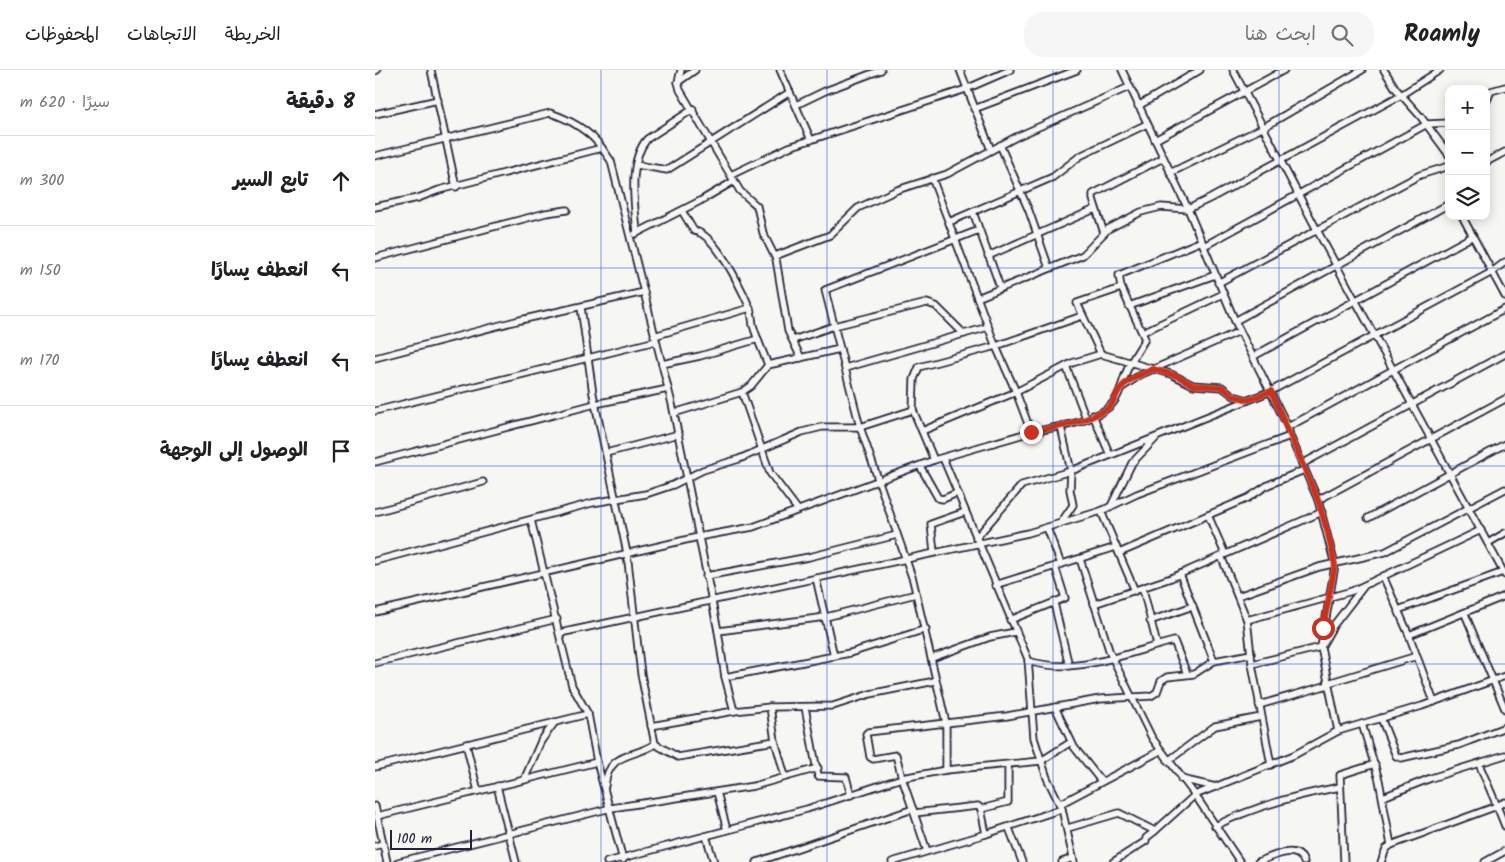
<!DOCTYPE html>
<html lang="ar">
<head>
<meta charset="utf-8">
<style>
  body { margin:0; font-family:Kalam,"Playpen Sans Arabic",sans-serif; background:#f6f6f6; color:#202124; direction:rtl }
  .controls { position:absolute; right:15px; top:15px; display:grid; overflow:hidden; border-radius:10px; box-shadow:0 2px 12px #0003 }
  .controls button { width:45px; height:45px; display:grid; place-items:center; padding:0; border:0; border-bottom:1px solid #e0e0e0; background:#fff; color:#202124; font:25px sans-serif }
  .scale { position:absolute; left:15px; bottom:12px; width:82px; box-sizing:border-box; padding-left:5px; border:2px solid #22223b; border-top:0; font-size:14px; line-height:18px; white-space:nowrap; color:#22223b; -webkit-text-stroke:4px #f6f6f2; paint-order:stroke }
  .stop { position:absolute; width:15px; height:15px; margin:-11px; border:4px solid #c8321e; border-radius:50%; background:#fff }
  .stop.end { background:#c8321e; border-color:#fff; box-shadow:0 1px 5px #0008 }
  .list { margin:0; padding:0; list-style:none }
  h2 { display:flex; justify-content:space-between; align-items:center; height:65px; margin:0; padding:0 20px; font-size:21px }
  h2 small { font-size:16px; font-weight:400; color:#757577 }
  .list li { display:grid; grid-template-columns:32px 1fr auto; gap:15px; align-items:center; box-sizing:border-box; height:90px; padding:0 20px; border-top:1px solid #e0e0e0 }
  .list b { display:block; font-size:19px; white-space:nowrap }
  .list em { font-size:16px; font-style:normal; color:#757577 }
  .icon { flex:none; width:28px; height:28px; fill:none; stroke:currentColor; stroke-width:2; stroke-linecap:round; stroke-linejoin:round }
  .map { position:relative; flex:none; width:1130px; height:792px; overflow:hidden; direction:ltr }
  header { display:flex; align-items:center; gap:30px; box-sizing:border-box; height:70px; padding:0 25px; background:#fff; border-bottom:1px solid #e0e0e0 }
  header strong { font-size:24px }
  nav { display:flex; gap:28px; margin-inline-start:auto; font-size:18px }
  .search { width:350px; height:45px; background:#f6f6f6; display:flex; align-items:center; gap:12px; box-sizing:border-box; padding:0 18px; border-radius:20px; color:#757577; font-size:19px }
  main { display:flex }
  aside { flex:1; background:#fff }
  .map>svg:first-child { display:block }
</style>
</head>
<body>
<header>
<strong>Roamly</strong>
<div class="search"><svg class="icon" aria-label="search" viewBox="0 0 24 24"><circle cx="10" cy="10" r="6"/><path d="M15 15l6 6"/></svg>ابحث هنا</div>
<nav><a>الخريطة</a><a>الاتجاهات</a><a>المحفوظات</a></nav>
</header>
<main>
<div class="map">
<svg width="1130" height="792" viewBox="0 0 1130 792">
  <rect width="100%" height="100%" fill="#f6f6f2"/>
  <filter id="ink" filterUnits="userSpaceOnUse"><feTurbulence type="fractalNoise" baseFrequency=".02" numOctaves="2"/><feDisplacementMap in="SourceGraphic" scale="10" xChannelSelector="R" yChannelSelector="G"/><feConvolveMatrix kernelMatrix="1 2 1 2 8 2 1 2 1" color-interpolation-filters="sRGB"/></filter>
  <g filter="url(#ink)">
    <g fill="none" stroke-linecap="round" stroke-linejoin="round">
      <g stroke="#22223b" stroke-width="9">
        <g id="minor">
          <path d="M56,0L81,117"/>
          <path d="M306,0L303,12L305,20L365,121L382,136L388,163L401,189L413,261L426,288"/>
          <path d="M405,0L436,70"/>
          <path d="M585,0L616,80"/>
          <path d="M747,0L813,139L860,251L913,357L915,366L943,430L960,495L946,577L963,661"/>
          <path d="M858,0L942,160L1130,505"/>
          <path d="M1009,0L1021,19L1046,47L1074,85"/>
          <path d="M0,1L2,0"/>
          <path d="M303,12L320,0"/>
          <path d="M1111,33L1116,21L1130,17"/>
          <path d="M421,35L450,21L506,0"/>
          <path d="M763,36L825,0"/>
          <path d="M599,39L702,0"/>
          <path d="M0,44L63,30"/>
          <path d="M780,70L909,0"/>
          <path d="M625,75L654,141L674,198"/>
          <path d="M0,86L175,43C194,49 215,61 227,78"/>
          <path d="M1111,92L1130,82"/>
          <path d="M262,95L292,100L415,22"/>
          <path d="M795,103L889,57L987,0"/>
          <path d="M356,105L414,77L591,19L635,0"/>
          <path d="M0,137L43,128L64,120L227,78L236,91L297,334L343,561L350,607L359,641"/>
          <path d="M307,141L319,161C340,163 366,218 374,236C377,242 377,249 378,255C382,269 388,282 393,295"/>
          <path d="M598,142L625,217"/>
          <path d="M1087,146L1130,226"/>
          <path d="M574,152L678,107L705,86L772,54"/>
          <path d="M604,160L450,220L485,357L538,510L571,653L632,646L725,629L776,626L782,622L786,611L792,607L819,604L839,591L876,584"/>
          <path d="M262,163C260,135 252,93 272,69L318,39"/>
          <path d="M729,163L718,129V124L788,88"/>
          <path d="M260,164L325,131L359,111"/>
          <path d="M829,176L1052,54L1074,53"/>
          <path d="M400,186L455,165L483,138L498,131L522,120L572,104L641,67L754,17"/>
          <path d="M613,186L720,139"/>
          <path d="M0,188L171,143L192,140"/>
          <path d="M843,213L1045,105L1074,96"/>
          <path d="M602,228L708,185L733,159L766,142L786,137L813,139L836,128L1026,25L1065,0"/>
          <path d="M754,236L840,205"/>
          <path d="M206,237L218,324L252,483L266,604L280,674C260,688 233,681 230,716"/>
          <path d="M860,251L1074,134"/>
          <path d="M768,262L848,224"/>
          <path d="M279,266L375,238"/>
          <path d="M418,270L459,256L552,233L561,236L589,264"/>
          <path d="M726,284L702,233L746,218"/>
          <path d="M879,286L1098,166"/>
          <path d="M0,288L141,251L269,222"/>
          <path d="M287,294L325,286L383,269"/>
          <path d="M691,296L711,348"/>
          <path d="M470,298L613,257"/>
          <path d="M746,318L765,305L865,261"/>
          <path d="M367,322L395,403L423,440"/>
          <path d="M538,340L539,309L544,297L621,276L707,246"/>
          <path d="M0,341L281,271"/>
          <path d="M299,343L367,322L376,316L393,295L465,279"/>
          <path d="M718,345L735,385"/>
          <path d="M913,357L1130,239"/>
          <path d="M547,361L641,322L697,293L726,284L796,304L818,315L847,317L859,326L873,330"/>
          <path d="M656,362C681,357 713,354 734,337C746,327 747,309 754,296C759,286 765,278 770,269L746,217L744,205L827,171"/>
          <path d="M231,383L304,364"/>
          <path d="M568,388L653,589L659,668L672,708L687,739L699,792"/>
          <path d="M0,392L220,334L293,319"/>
          <path d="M927,394L1130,284"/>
          <path d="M545,396L563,428L568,429L582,423"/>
          <path d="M943,430L1130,329"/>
          <path d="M736,436L757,393L781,368"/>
          <path d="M726,441L760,521"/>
          <path d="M0,442L108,412"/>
          <path d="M833,445L850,484"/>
          <path d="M993,448L1130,374"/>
          <path d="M156,450L197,616L213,644L222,692L248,790"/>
          <path d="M685,454L698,435L695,420L696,401L686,357"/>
          <path d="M672,458L686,494"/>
          <path d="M601,468L647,415L696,401L896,321L1117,202L1130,192"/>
          <path d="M1113,473L1130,463"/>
          <path d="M559,482L556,454L590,442"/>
          <path d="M744,483L873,428L893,415L929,400"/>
          <path d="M846,486L872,550L877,594L896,695"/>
          <path d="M705,489L735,583L777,668L820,725L865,792"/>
          <path d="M0,491L217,433L271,424L298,415L328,400L364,389L427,362L447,357H485L538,340L559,390"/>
          <path d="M805,504L839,591"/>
          <path d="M331,506L434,487L522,465"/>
          <path d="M1008,506L1034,565L1059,632"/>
          <path d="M441,508L459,586"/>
          <path d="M620,515L741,477"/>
          <path d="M768,519L782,575"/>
          <path d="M863,526L944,497L1010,482L1130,419"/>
          <path d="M679,533L694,596"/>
          <path d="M719,534L796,508L947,442"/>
          <path d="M1023,540L1128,502"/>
          <path d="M0,542L323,467L378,457L559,390L656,362L641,322L619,272L557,108"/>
          <path d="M1090,544L1130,639"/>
          <path d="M635,550L690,528L680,496"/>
          <path d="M872,550L977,521L1106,460"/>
          <path d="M775,551L818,536"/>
          <path d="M343,561L451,547L541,524"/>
          <path d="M185,563L653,463L726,441L762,424L915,366"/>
          <path d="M1034,565L1130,526"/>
          <path d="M557,588L615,567L640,562"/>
          <path d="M653,591C703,606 750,583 799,571L812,604"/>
          <path d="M0,593L182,549"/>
          <path d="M877,594L946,577L958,556L989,516"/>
          <path d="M350,607L475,583L551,559"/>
          <path d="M953,613L1042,586"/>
          <path d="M884,635L953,615"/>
          <path d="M395,637L400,671L410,706"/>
          <path d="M430,637L443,706L471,707L476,725"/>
          <path d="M680,637L699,677L726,711"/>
          <path d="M1006,648L1021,686L1026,688L1084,675L1130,657"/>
          <path d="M571,653V700L527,708L521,685L498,689L495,687L491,664L493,662Z"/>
          <path d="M987,654L1004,710L1016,775"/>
          <path d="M276,656L359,641L395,637L458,636L495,624L560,611"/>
          <path d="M91,674L103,721"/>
          <path d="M280,674L303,687L400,671"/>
          <path d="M793,691L840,656L886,647"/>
          <path d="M0,697L213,644"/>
          <path d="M571,700L666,691L696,672"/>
          <path d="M806,709L841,717"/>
          <path d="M149,710L166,671L180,652"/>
          <path d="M122,716L141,792"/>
          <path d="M342,722L352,760"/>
          <path d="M1008,727L1056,708L1130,685"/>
          <path d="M1130,732L1122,736L1130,756"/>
          <path d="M685,734L785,681"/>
          <path d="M0,736L12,792"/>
          <path d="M606,739L633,732V695"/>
          <path d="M539,743L603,736L606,739L611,764L687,739"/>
          <path d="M2,746L222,692"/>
          <path d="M840,756C880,736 921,725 965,717"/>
          <path d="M634,758L647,792"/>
          <path d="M693,758L744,743L780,761L820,725L919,685L963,661L1047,636L1130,606"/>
          <path d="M331,766L339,792"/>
          <path d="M0,776L8,774"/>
          <path d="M23,792L236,738L379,716L443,698"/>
          <path d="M232,792L432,739L527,708L552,781"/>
          <path d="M382,792L538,739"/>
          <path d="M517,792L611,764"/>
          <path d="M687,792L698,788"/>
          <path d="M738,792L771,771V768L780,761"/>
          <path d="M883,792C896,787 922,773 929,792"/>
          <path d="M969,792L965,705L1000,694"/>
          <path d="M1006,792L1011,779L1016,775L1122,736L1104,694"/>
          <path d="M1110,792L1130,781"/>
        </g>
      </g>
      <use href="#minor" stroke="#f6f6f2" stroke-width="5.5"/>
    </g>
  </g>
  <g fill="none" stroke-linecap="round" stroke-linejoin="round" filter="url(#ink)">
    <path stroke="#c8321e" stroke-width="6" d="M656,362C681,357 711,353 733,338C740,333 740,325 745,319C752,309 768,304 778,299L802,306L818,315L847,317L859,326L874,330L896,321L943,430L953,464L960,495L948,558"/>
  </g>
  <path fill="none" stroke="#1d4ed8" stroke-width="1" stroke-opacity="0.55" d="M226,0V792M452,0V792M678,0V792M904,0V792M0,198H1130M0,396H1130M0,594H1130"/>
</svg>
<div class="controls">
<button>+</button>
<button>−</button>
<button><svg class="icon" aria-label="layers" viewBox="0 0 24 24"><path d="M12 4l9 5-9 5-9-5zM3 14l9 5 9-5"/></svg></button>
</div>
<div class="scale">100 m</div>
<div class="stop" style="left:948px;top:558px"></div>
<div class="stop end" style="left:656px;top:362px"></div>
</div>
<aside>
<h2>8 دقيقة<small>سيرًا · 620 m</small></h2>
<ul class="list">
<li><svg class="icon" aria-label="ahead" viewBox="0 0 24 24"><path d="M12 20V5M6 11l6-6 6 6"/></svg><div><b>تابع السير</b></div><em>300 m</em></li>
<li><svg class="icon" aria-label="left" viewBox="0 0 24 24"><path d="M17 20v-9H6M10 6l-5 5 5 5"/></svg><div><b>انعطف يسارًا</b></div><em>150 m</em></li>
<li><svg class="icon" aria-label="left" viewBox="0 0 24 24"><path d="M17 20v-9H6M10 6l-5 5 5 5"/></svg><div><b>انعطف يسارًا</b></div><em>170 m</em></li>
<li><svg class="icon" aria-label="arrive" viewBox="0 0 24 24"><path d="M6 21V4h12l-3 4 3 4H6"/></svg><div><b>الوصول إلى الوجهة</b></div></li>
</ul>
</aside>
</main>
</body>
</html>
